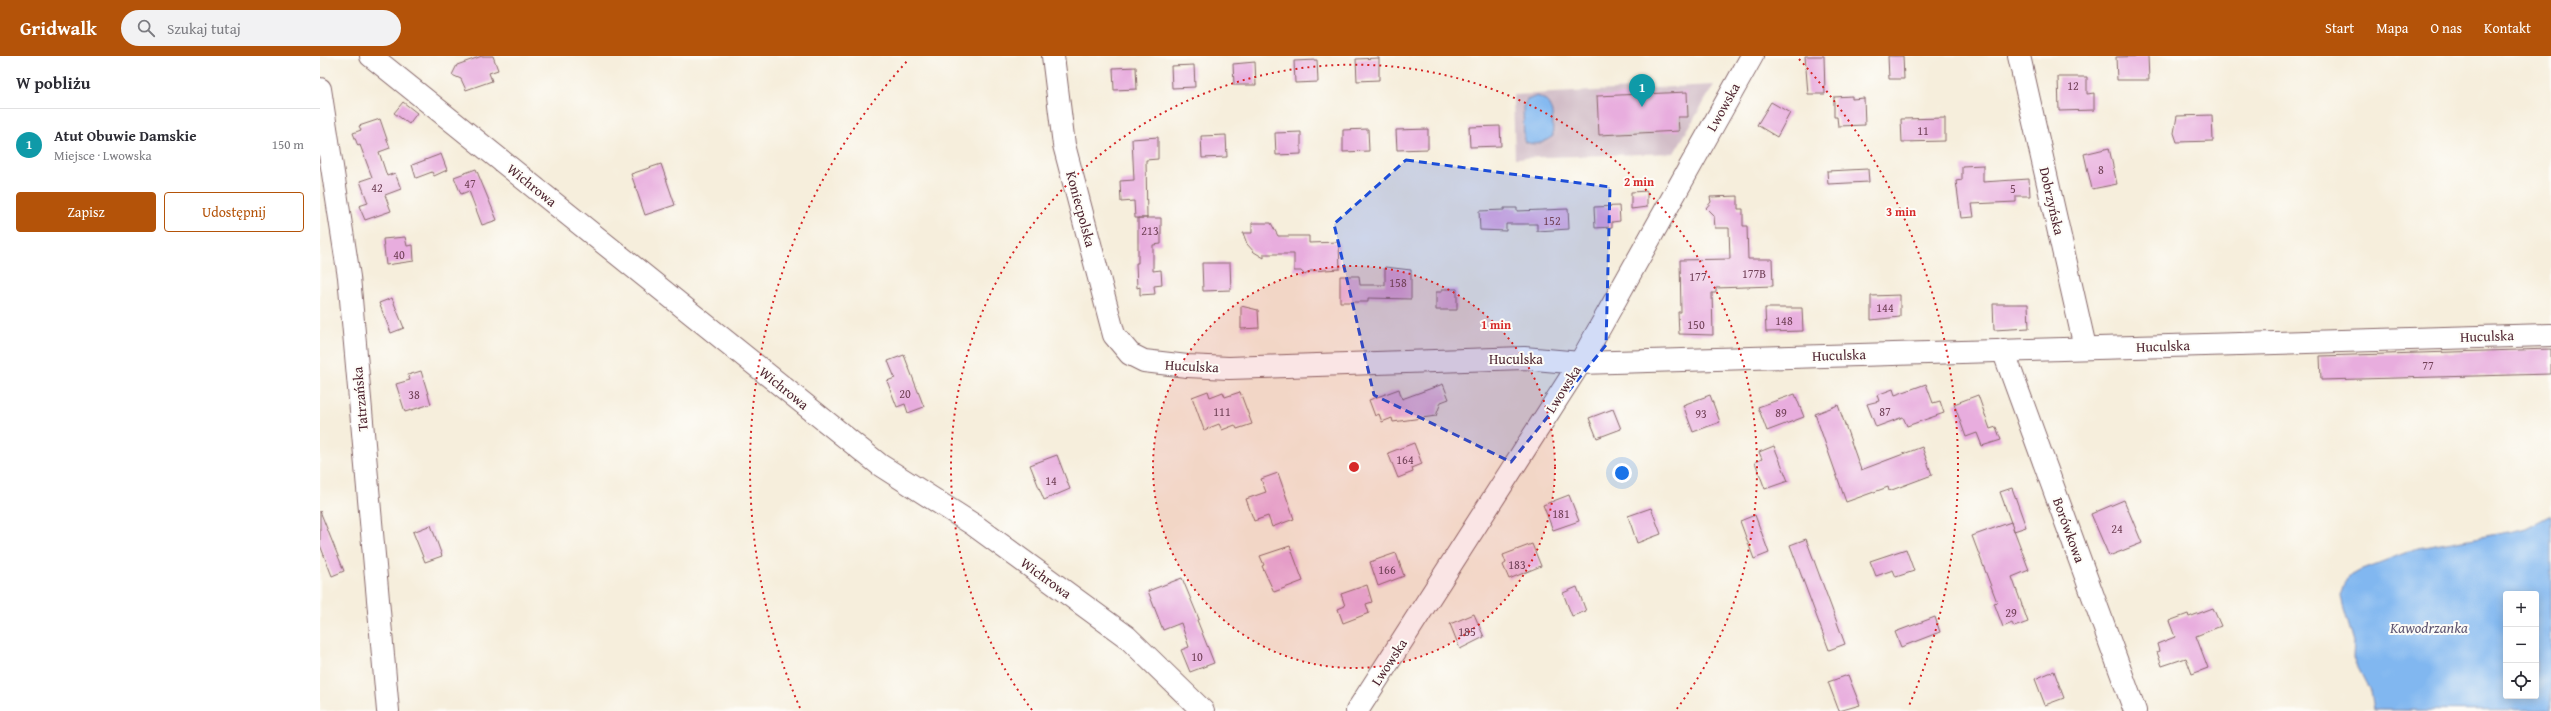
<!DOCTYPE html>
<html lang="pl">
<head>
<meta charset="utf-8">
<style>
  body { margin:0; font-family:"Gentium Book Plus",serif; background:#f2f2f3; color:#2b2b33 }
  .controls { position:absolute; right:12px; bottom:12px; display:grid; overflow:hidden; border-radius:4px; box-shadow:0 2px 10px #0003 }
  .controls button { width:36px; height:36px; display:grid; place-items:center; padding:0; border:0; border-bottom:1px solid #e1e1e2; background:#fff; color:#2b2b33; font:20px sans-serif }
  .you { position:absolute; left:1302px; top:417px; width:14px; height:14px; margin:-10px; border:3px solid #fff; border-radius:50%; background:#1a73e8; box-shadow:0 0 0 6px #1a73e833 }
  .badge { display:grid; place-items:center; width:26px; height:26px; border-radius:50%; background:#b45309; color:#fff; font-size:13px; font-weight:700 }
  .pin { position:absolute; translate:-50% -33px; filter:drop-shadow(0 1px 2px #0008) }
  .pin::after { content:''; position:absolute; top:21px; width:14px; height:12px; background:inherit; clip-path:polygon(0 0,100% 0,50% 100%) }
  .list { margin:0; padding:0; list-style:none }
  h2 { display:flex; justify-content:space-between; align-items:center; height:52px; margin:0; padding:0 16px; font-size:17px }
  h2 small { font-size:13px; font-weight:400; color:#7c7c81 }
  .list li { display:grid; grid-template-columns:26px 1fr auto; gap:12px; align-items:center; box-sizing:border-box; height:72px; padding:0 16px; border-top:1px solid #e1e1e2 }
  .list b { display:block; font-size:15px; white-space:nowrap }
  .list p { margin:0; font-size:13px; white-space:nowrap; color:#7c7c81 }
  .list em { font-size:13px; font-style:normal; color:#7c7c81 }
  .actions { display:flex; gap:8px; padding:12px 16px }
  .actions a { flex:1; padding:9px 0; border:1px solid #b45309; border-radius:4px; text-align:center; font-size:14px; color:#b45309 }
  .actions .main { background:#b45309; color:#fff }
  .icon { flex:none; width:22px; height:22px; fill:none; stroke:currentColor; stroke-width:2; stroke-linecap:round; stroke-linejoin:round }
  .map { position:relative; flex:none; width:2231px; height:655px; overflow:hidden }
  header { display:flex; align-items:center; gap:24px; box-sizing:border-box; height:56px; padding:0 20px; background:#b45309; color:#fff }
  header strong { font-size:19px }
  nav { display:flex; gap:22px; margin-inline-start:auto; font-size:14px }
  .search { width:280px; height:36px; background:#f2f2f3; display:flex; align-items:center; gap:10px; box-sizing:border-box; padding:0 14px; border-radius:22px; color:#7c7c81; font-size:15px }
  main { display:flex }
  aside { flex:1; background:#fff }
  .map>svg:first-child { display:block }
</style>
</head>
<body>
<header>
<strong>Gridwalk</strong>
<div class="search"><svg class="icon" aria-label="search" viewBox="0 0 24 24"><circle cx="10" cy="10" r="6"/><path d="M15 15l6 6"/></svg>Szukaj tutaj</div>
<nav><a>Start</a><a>Mapa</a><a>O nas</a><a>Kontakt</a></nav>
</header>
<main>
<aside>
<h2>W pobliżu<small></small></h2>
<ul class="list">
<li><span class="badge" style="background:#0f9aa8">1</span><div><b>Atut Obuwie Damskie</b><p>Miejsce · Lwowska</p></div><em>150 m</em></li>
</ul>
<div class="actions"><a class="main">Zapisz</a><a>Udostępnij</a></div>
</aside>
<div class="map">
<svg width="2231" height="655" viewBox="0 0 2231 655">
  <rect width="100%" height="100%" fill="#fdfcf7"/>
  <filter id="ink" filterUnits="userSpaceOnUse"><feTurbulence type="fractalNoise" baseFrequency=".025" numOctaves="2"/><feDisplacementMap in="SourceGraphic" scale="8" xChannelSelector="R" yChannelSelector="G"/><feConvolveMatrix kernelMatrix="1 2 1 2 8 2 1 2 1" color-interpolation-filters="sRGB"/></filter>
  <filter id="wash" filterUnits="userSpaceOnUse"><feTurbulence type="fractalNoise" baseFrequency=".012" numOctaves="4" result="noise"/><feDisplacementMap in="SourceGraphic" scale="16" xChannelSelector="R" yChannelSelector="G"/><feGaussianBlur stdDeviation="0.9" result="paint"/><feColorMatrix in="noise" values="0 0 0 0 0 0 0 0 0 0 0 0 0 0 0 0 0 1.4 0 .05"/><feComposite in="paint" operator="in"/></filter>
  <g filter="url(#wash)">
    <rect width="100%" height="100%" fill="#f6eedc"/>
    <path fill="#d2bdc7" d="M1394,29L1354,97L1195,102L1193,39Z"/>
    <g fill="#81b7f0" stroke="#666b8e" fill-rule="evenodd">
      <path d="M1217,40C1236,46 1232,64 1233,80C1223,87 1215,91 1204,85L1203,51L1207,44Z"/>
      <path d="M2231,459V655L2053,654L2050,635L2033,602L2034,587L2023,550L2021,539L2027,522L2043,513L2098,492L2194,475L2206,472ZM2186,538H2216V640H2186Z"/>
    </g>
    <g id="blocks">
      <g fill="#e8adde">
        <path d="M162,0H173L178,14L169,17L172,25L146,34L141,23L132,19L137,9Z"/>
        <path d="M1485,0H1504L1505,38H1488Z"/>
        <path d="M1568,0H1583L1584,23H1569Z"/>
        <path d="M1828,0L1829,24H1797L1796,1Z"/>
        <path d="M1059,2V24L1037,25L1036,3Z"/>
        <path d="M997,4L998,26L975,27L974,5Z"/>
        <path d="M935,6L936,29H914L913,8Z"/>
        <path d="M874,9L875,31L852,32L851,10Z"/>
        <path d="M816,11L817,33L794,34L793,12Z"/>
        <path d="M1738,21H1767V38L1774,37V54L1739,55Z"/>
        <path d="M1367,36L1368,61H1358L1359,75L1279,79L1277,40Z"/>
        <path d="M1532,40V43L1544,42L1545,69L1518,70L1517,61H1514V41Z"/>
        <path d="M83,46L97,57L89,68L74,57Z"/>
        <path d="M1451,46L1470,57L1457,81L1437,69Z"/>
        <path d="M1892,59L1893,85L1857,86L1854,77L1857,60Z"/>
        <path d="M1625,62V85L1582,86L1581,63Z"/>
        <path d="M60,63L70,92L59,96L67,120L75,117L81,133L65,139L71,155L45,164L39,150L48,147L40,125L52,121L40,89L38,90L33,77L41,74L39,70Z"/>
        <path d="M1180,70L1181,90L1150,91L1149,71Z"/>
        <path d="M1048,73L1049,95L1023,96V74Z"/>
        <path d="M1108,73V93L1077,94L1076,74Z"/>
        <path d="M981,76V98L956,99L955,77Z"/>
        <path d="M906,79L907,101L882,102L881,80Z"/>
        <path d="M838,81V103L826,104L827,162H815L814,145L801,146L800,125L814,124L812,83Z"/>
        <path d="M1789,92L1797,128L1772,133L1764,98Z"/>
        <path d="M121,98L127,114L114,120L112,116L96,122L92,109Z"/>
        <path d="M341,108L355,149L325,159L311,118Z"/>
        <path d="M1663,109V126L1709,123L1710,140H1696V146L1652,148L1654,161L1641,162L1636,125L1642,124V110Z"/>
        <path d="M156,113L177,164L162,169L149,135L141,138L134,121Z"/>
        <path d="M1548,113L1549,126L1508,128L1507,115Z"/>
        <path d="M1327,135V151L1311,153V136Z"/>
        <path d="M1418,140V153H1423V170H1427L1428,203H1452L1453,230L1396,232V237H1392L1393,279L1359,278L1358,256H1361L1360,204L1410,203L1409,172H1395L1394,160L1386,152L1391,146L1390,141Z"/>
        <path d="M1299,150L1300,165L1292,166V171L1275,172L1274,151Z"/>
        <path d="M1184,152H1197V155L1248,153L1249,173L1217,175V168H1186V175L1160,174L1159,155L1184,154Z"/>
        <path d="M818,162H841V188L833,189V215L841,214L842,229L834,230L835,238L820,239V231L817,232L816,207H818Z"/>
        <path d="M932,167H951L958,180H989V187L1019,186L1020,213L990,215L985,219L981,215H974V198H944V202L934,196L927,188L923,177H932Z"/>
        <path d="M85,181L87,190L93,189L94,205L66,209L63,183Z"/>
        <path d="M882,207H910L911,234L883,235Z"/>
        <path d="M1065,211L1091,214V243L1048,242V246H1020V220H1039L1040,229H1065Z"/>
        <path d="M1122,233H1137V254H1116V236H1122Z"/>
        <path d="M1580,239V261L1551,264V240Z"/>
        <path d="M72,242L84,272L71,277L59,247Z"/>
        <path d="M1673,248H1708L1709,272L1674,274Z"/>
        <path d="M921,250L938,254L939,272L921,273Z"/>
        <path d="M1445,252H1482L1483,275L1446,276Z"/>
        <path d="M2231,293V318L2001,324L2000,300Z"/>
        <path d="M584,299L604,351L588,357L585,348L577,351L567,325L575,322L568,305Z"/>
        <path d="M101,315L111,348L85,356L76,328L90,324L88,319Z"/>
        <path d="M1123,328L1129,343L1121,346L1116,360L1073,366L1072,362L1062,366L1059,358L1055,360L1049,344L1079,333L1082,343Z"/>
        <path d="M1606,328L1613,347L1620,345L1624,357L1587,370L1583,361L1556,371L1547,348L1559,345L1557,339L1573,333L1575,339Z"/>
        <path d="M888,335L890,341L903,336L905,341L920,336L932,368L917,373L915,369L902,374L899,368L884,374L872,341Z"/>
        <path d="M1475,338L1484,361L1447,375L1438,351Z"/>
        <path d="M1390,339L1400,366L1373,376L1363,349Z"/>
        <path d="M1658,339L1670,373L1676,371L1681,384L1662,390L1657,377L1646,381L1634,348Z"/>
        <path d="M1518,349L1541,414L1602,391L1612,419L1569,435L1568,431L1526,446L1495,358Z"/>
        <path d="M1293,353L1301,373L1277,382L1269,362Z"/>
        <path d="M1094,387L1102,408L1092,412L1093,416L1078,422L1068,397Z"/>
        <path d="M1454,390L1468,425L1445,433L1435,406L1442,403L1439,396Z"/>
        <path d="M737,399L750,433L724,444L710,409Z"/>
        <path d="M958,417L974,463L952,471L948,460L934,465L926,443L946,436L941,423Z"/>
        <path d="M1692,432L1706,471L1694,475L1680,436Z"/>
        <path d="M1249,439L1259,465L1233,474L1223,449Z"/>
        <path d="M1804,444L1822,487L1789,500L1771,458Z"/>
        <path d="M1331,452L1341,478L1317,487L1308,460Z"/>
        <path d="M0,455L24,515L12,520L0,489Z"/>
        <path d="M1435,459L1449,497L1434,503L1420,465Z"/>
        <path d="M1691,466L1709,514L1692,521L1708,566L1694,571L1692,567L1683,571L1674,547L1677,546L1652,480Z"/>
        <path d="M111,469L122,500L105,506L93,476Z"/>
        <path d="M1486,483L1525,588L1509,594L1470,489Z"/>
        <path d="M1212,488L1221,510L1189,523L1183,509L1186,507L1183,499Z"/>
        <path d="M970,490L983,525L954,536L942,510L944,509L940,500Z"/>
        <path d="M1586,493L1594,515L1576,521L1573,514L1556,520L1550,505Z"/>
        <path d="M1076,497L1084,520L1058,530L1050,506Z"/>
        <path d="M862,522L879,563L877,564L894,607L870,616L861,594L869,591L861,567L843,574L828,535Z"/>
        <path d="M1047,529L1052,546L1046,548L1049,557L1023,567L1018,553L1025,550L1021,538Z"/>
        <path d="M1257,531L1266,555L1252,560L1243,537Z"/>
        <path d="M1893,552L1901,570L1876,580L1888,612L1872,618L1866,602L1842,610L1837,596L1839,595L1837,588L1855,581L1849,565L1868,558L1869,561Z"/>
        <path d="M1154,558L1164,581L1140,593L1130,568Z"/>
        <path d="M1615,561L1620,576L1581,591L1575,576Z"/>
        <path d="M1734,615L1744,642L1725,649L1715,623Z"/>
        <path d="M1528,619L1540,649L1519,655L1508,626Z"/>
      </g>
    </g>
  </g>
  <g filter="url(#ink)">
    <use href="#blocks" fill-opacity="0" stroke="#866769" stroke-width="1"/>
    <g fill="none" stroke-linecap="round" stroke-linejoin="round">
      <g stroke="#866769" stroke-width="24">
        <g id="minor">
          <path d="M51,0L560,409L654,469L807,581L883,655"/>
          <path d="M733,0L744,89L794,279L810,298L824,305L867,310L909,312L1204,302L1260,307L2231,279"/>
          <path d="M1699,0L1765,291"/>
          <path d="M0,33L29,221L68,655"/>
          <path d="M1683,294L1815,655"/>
          <path d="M1037,655L1260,307L1432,0"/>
        </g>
      </g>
      <use href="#minor" stroke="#fff" stroke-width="22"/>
    </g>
  </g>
  <path fill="#1d4ed8" fill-opacity="0.2" stroke="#1d4ed8" stroke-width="3" stroke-dasharray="8 5" stroke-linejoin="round" d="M1086,104L1290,131L1286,289L1191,406L1054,339L1014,168Z"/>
  <circle cx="1034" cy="411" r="201" fill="#d62828" fill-opacity=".12"/>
  <g fill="none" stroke="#d62828" stroke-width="2" stroke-dasharray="2 4">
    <circle cx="1034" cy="411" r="201"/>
    <path d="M712 654A403 403 0 1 1 1356 654"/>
    <path d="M480 652A604 604 0 0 1 589 3M1479 3A604 604 0 0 1 1588 652"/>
  </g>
  <g text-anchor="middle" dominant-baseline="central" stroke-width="4" stroke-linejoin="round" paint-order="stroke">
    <g font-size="12" fill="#724258">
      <text x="1753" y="29">12</text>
      <text x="1603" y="74">11</text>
      <text x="1781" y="113">8</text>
      <text x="150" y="127">47</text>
      <text x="57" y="131">42</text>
      <text x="1693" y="132">5</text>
      <text x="1232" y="164">152</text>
      <text x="830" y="174">213</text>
      <text x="79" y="198">40</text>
      <text x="1434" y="217">177B</text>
      <text x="1378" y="220">177</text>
      <text x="1078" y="226">158</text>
      <text x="1565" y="251">144</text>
      <text x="1464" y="264">148</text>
      <text x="1376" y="268">150</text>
      <text x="2108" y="309">77</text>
      <text x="585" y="337">20</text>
      <text x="94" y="338">38</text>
      <text x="902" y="355">111</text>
      <text x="1565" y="355">87</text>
      <text x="1461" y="356">89</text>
      <text x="1381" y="357">93</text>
      <text x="1085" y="403">164</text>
      <text x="731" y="424">14</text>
      <text x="1241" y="457">181</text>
      <text x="1797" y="472">24</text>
      <text x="1197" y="508">183</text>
      <text x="1067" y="513">166</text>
      <text x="1691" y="556">29</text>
      <text x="1147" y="575">185</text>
      <text x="877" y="600">10</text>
    </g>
    <g font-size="14" fill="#4a1f2b" stroke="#fdfcf7">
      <text transform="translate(1403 51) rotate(-61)">Lwowska</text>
      <text transform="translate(212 129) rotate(39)">Wichrowa</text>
      <text transform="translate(1732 145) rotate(77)">Dobrzyńska</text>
      <text transform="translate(761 153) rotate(75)">Koniecpolska</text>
      <text transform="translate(2167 280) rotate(-2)">Huculska</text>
      <text transform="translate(1843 290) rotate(-2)">Huculska</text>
      <text transform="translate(1519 299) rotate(-2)">Huculska</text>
      <text x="1196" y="303">Huculska</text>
      <text transform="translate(872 310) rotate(3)">Huculska</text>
      <text transform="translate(464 332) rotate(39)">Wichrowa</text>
      <text transform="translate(1243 333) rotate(-58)">Lwowska</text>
      <text transform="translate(40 343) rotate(-95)">Tatrzańska</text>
      <text transform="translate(1749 474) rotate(70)">Borówkowa</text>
      <text transform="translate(726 522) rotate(36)">Wichrowa</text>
      <text transform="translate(1069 606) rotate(-57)">Lwowska</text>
    </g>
    <g font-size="15" font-style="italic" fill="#5d5470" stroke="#fdfcf7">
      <text x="2109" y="571">Kawodrzanka</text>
    </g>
  </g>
  <circle cx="1034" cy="411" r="6" fill="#d62828" stroke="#fdfcf7" stroke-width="2"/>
  <g font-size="12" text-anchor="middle" font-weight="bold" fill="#d62828" stroke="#fdfcf7" stroke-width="4" stroke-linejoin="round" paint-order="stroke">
    <text x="1319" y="130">2 min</text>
    <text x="1581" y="160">3 min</text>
    <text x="1176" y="273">1 min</text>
  </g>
</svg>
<div class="controls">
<button>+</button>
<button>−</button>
<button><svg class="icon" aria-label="locate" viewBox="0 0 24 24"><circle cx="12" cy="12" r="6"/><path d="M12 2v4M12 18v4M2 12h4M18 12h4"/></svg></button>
</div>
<div class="you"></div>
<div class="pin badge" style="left:1322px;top:51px;background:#0f9aa8">1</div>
</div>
</main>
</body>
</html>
